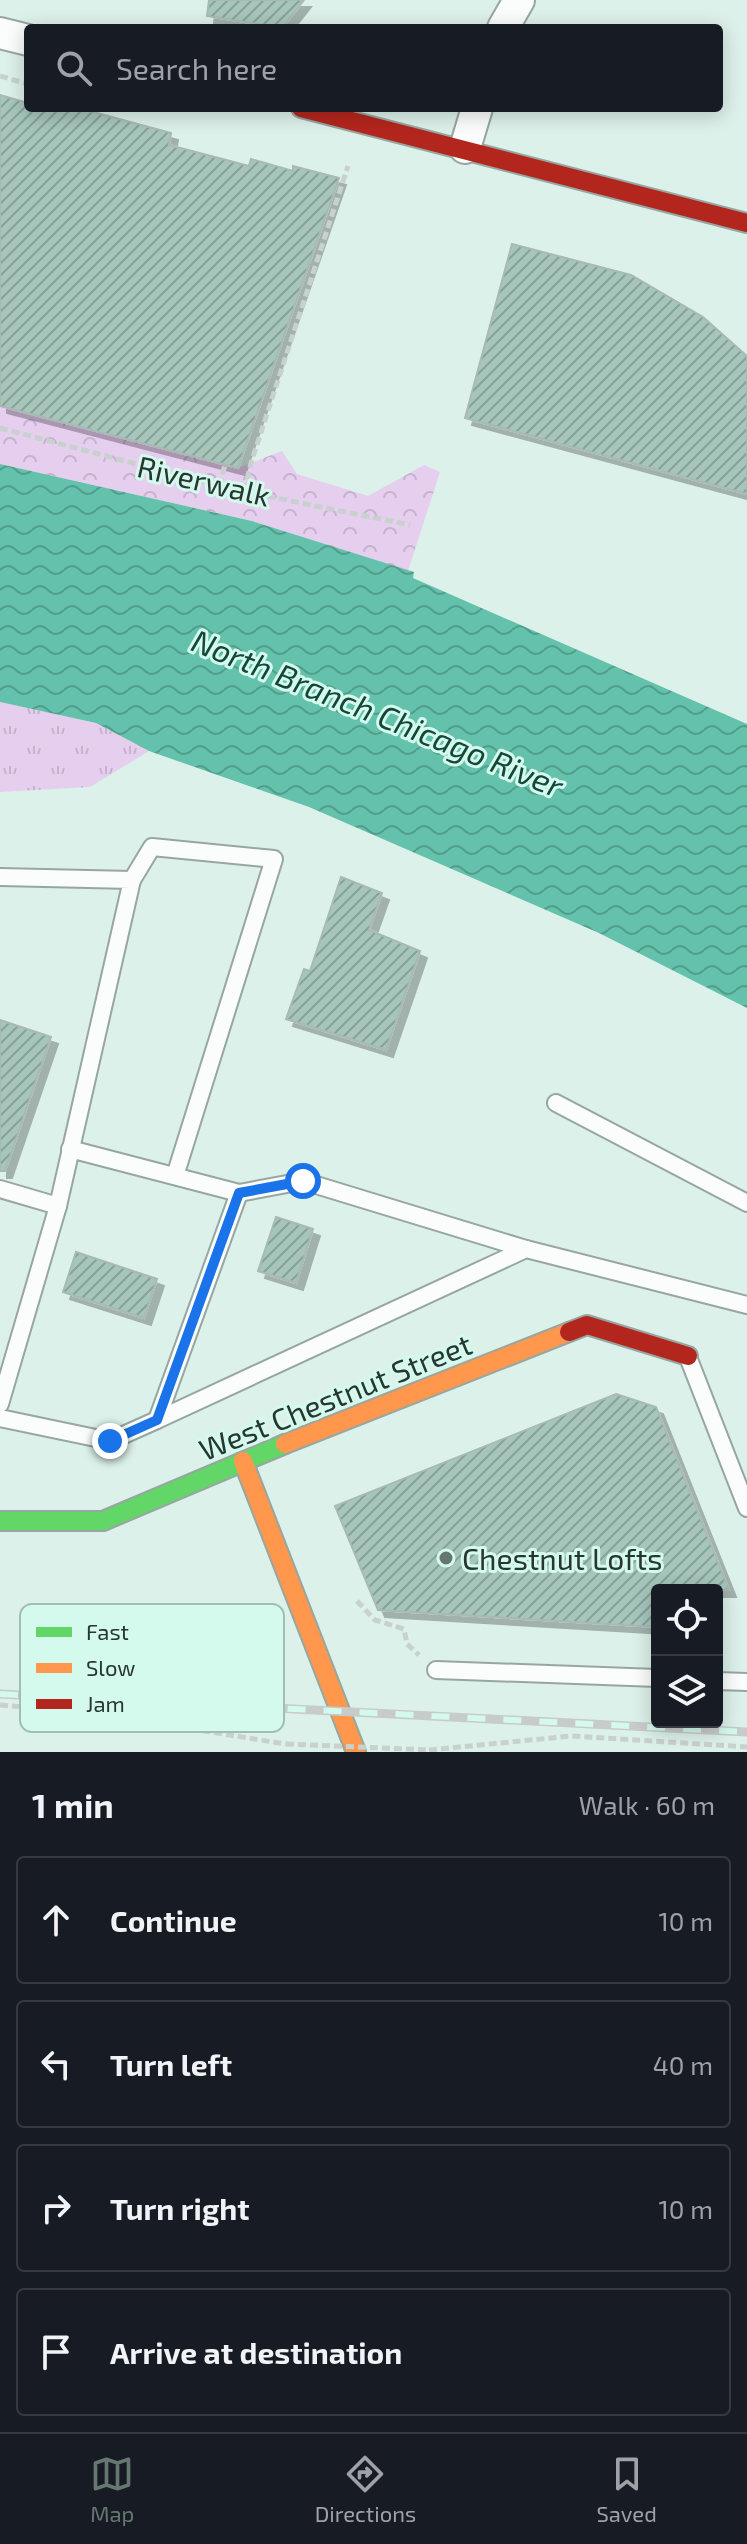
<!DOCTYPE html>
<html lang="en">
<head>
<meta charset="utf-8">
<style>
  body { margin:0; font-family:"Exo 2",sans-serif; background:#242831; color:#f1f3f6 }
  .controls { position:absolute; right:24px; bottom:24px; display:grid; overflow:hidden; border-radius:8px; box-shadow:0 4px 20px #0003 }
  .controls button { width:72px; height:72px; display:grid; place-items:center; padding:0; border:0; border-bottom:2px solid #363941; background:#171b24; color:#f1f3f6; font:40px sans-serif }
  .stop { position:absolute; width:24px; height:24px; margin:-18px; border:6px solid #1a73e8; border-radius:50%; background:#fff }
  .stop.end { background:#1a73e8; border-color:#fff; box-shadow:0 2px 8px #0008 }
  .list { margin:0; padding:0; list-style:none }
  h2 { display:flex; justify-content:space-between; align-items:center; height:104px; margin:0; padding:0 32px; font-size:34px }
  h2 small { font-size:26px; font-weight:400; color:#9ea1a6 }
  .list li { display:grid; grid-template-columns:52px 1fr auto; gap:24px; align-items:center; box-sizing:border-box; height:128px; margin:0 16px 16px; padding:0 16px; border:2px solid #363941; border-radius:8px }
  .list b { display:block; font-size:30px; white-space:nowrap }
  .list em { font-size:26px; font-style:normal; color:#9ea1a6 }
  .icon { flex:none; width:44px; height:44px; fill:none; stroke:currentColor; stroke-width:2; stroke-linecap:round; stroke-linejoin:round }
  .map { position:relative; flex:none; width:747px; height:1752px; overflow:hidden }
  .search { position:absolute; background:#171b24; box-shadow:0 4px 20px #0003; left:24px; right:24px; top:24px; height:88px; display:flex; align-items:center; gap:20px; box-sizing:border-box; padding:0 28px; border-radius:8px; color:#9ea1a6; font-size:30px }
  .sheet { height:680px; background:#171b24 }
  nav { display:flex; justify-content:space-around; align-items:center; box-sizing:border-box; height:112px; border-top:2px solid #363941; background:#171b24; font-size:22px; color:#9ea1a6 }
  nav a { display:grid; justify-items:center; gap:4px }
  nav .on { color:#667772 }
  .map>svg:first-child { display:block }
</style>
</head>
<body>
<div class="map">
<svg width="747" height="1752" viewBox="0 0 747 1752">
  <defs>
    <pattern id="grass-tufts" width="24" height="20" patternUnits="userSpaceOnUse" patternTransform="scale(2)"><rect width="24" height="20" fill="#e6ceee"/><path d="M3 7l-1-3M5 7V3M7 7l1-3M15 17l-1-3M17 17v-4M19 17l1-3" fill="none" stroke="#c5b2cd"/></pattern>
    <pattern id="forest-crowns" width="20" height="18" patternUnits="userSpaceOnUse" patternTransform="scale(2)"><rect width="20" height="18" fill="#e6ceee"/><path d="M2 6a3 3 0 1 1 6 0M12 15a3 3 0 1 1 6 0" fill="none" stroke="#c5b2cd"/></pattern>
    <pattern id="water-waves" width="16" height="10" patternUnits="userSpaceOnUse" patternTransform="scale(2)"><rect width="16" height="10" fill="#64c1ab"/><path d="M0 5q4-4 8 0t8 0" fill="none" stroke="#529e8c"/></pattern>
    <pattern id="building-hatch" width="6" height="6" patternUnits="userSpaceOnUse" patternTransform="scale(2)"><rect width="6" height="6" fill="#a6c6bc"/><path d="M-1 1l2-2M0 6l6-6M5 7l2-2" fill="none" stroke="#87a299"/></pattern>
    <filter id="shadow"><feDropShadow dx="7" dy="7" stdDeviation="0" flood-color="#0004"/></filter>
  </defs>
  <rect width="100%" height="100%" fill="#dcf1ea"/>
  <path fill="url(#grass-tufts)" d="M0,702L96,723L149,751L90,787L0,792Z"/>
  <path fill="url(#forest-crowns)" d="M0,406L238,468L282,451L297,474L368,496L424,465L440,472L408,571L252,521L0,464Z"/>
  <path fill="url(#water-waves)" d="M0,464L252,521L414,572L413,578L747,724V1008L599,933L309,807L149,751L96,723L0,702Z"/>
  <g fill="url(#building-hatch)" stroke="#a9b9b4" stroke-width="2" filter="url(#shadow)">
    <path d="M209,0H304L282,28L207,16Z"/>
    <path d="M0,95L28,103V108H79L171,133L169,145L249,166L251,159L293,171V166L339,178L238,468L0,406Z"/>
    <path d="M512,244L631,275L703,317L747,356V494L465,418Z"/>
    <path d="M341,877L382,893L369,930L420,951L386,1050L286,1019L304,969L310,971Z"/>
    <path d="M0,1020L51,1037L5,1171H0Z"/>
    <path d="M276,1217L313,1229L296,1283L258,1271Z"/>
    <path d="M76,1252L157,1279L144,1318L63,1292Z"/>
    <path d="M616,1394L656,1407L729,1590H657V1627L378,1610L335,1506Z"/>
  </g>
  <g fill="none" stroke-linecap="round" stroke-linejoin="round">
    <g stroke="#97a6a1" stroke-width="20">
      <g id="lane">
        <path d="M0,877L132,880L58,1206L0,1404"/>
        <path d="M132,880L152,847L274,859L175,1176"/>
        <path d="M556,1103L747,1203"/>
        <path d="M0,1189L58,1206"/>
        <path d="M239,1193L303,1181L526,1249"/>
        <path d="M688,1357L747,1508"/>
        <path d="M0,1418L110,1441L157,1420L239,1193L70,1149"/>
        <path d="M157,1420L526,1249L747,1305"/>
        <path d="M436,1670L657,1678"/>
        <path d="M717,1681L747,1682"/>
      </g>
    </g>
    <g stroke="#97a6a1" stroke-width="34">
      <g id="street">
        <path d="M503,28L519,0"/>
        <path d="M0,33L28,40"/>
        <path d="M465,148L477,108"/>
      </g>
    </g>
    <g stroke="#97a6a1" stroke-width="22">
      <path id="fast" d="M0,1521H103L285,1444"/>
    </g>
    <g stroke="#97a6a1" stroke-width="22">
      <g id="slow">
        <path d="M285,1444L569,1332"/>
        <path d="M243,1461L356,1752"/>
      </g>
    </g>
    <g stroke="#97a6a1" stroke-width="22">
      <g id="jam">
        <path d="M301,108L747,223"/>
        <path d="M569,1332L587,1325L688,1356"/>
      </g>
    </g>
    <g stroke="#c9d1ce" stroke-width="5" stroke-dasharray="8 4" stroke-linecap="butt">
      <path d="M0,76L28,84"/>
      <path d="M0,428L227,488L410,525"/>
      <path d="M220,486L225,464"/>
      <path d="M244,491L251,463L348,166"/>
      <path d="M357,1601L375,1620L404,1629L407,1644L419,1655"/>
      <path d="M0,1705L91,1713L286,1744"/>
      <path d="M429,1750L571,1736L747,1747"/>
    </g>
    <use href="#lane" stroke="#fafdfc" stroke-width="16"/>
    <use href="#street" stroke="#fafdfc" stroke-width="30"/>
    <use href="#fast" stroke="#63d668" stroke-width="18"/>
    <use href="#slow" stroke="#ff974d" stroke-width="18"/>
    <use href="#jam" stroke="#b3261e" stroke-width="18"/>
    <g stroke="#c7cccb" stroke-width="9">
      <path id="rail" d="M0,1694L747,1732"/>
    </g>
    <use href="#rail" stroke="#d4f9ed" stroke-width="6" stroke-dasharray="18" stroke-linecap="butt"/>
    <path stroke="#c9d1ce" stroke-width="5" stroke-dasharray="8 4" stroke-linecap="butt" d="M286,1744L429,1750"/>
  </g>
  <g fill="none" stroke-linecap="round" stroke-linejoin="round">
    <path stroke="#1a73e8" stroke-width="10" d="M110,1441L157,1420L239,1193L303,1181"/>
  </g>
  <circle fill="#667772" stroke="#d4f9ed" stroke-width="3" cx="446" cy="1558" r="8"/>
  <g text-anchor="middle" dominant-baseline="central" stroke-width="6" stroke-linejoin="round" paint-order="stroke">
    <g font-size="30" fill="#273631" stroke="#d4f9ed">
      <text transform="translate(204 480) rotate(13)">Riverwalk</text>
      <text transform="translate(335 1396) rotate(-22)">West Chestnut Street</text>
    </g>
    <g font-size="30" fill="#273631" stroke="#d4f9ed" text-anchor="start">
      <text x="462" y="1558">Chestnut Lofts</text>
    </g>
    <g font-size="32" font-style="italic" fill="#13473a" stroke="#d4f9ed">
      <text transform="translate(378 712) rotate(22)">North Branch Chicago River</text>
    </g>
  </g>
  <rect x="20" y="1604" width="264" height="128" rx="12" fill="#d4f9ed" stroke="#a0beb5" stroke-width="2"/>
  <rect x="36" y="1627" width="36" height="10" fill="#63d668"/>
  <rect x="36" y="1663" width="36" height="10" fill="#ff974d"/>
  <rect x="36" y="1699" width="36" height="10" fill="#b3261e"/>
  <g font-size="22" fill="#273631">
    <text x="86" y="1640">Fast</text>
    <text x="86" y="1676">Slow</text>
    <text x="86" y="1712">Jam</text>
  </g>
</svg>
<div class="controls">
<button><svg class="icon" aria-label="locate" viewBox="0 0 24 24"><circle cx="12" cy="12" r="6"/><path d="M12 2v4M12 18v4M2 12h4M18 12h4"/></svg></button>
<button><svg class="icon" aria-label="layers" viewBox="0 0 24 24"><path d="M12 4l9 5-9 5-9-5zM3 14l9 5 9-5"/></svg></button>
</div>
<div class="stop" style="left:303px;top:1181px"></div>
<div class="stop end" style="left:110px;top:1441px"></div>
<div class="search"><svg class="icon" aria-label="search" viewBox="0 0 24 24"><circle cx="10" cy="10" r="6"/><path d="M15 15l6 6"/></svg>Search here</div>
</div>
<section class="sheet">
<h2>1 min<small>Walk · 60 m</small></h2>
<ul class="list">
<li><svg class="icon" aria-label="ahead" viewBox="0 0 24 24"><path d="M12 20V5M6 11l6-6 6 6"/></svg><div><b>Continue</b></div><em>10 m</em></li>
<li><svg class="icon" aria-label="left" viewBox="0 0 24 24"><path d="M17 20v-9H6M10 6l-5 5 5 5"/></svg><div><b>Turn left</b></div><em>40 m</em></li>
<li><svg class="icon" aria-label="right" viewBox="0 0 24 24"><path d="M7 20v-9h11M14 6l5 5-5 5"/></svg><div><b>Turn right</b></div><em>10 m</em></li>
<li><svg class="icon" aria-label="arrive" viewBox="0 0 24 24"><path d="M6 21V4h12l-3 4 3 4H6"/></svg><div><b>Arrive at destination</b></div></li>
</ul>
</section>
<nav>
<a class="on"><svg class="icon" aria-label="map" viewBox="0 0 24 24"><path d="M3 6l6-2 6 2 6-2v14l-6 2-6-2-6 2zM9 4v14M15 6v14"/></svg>Map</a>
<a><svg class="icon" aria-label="directions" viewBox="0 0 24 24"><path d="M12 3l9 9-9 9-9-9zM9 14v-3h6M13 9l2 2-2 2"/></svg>Directions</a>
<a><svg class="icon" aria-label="saved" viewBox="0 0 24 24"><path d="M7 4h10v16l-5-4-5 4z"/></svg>Saved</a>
</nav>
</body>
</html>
